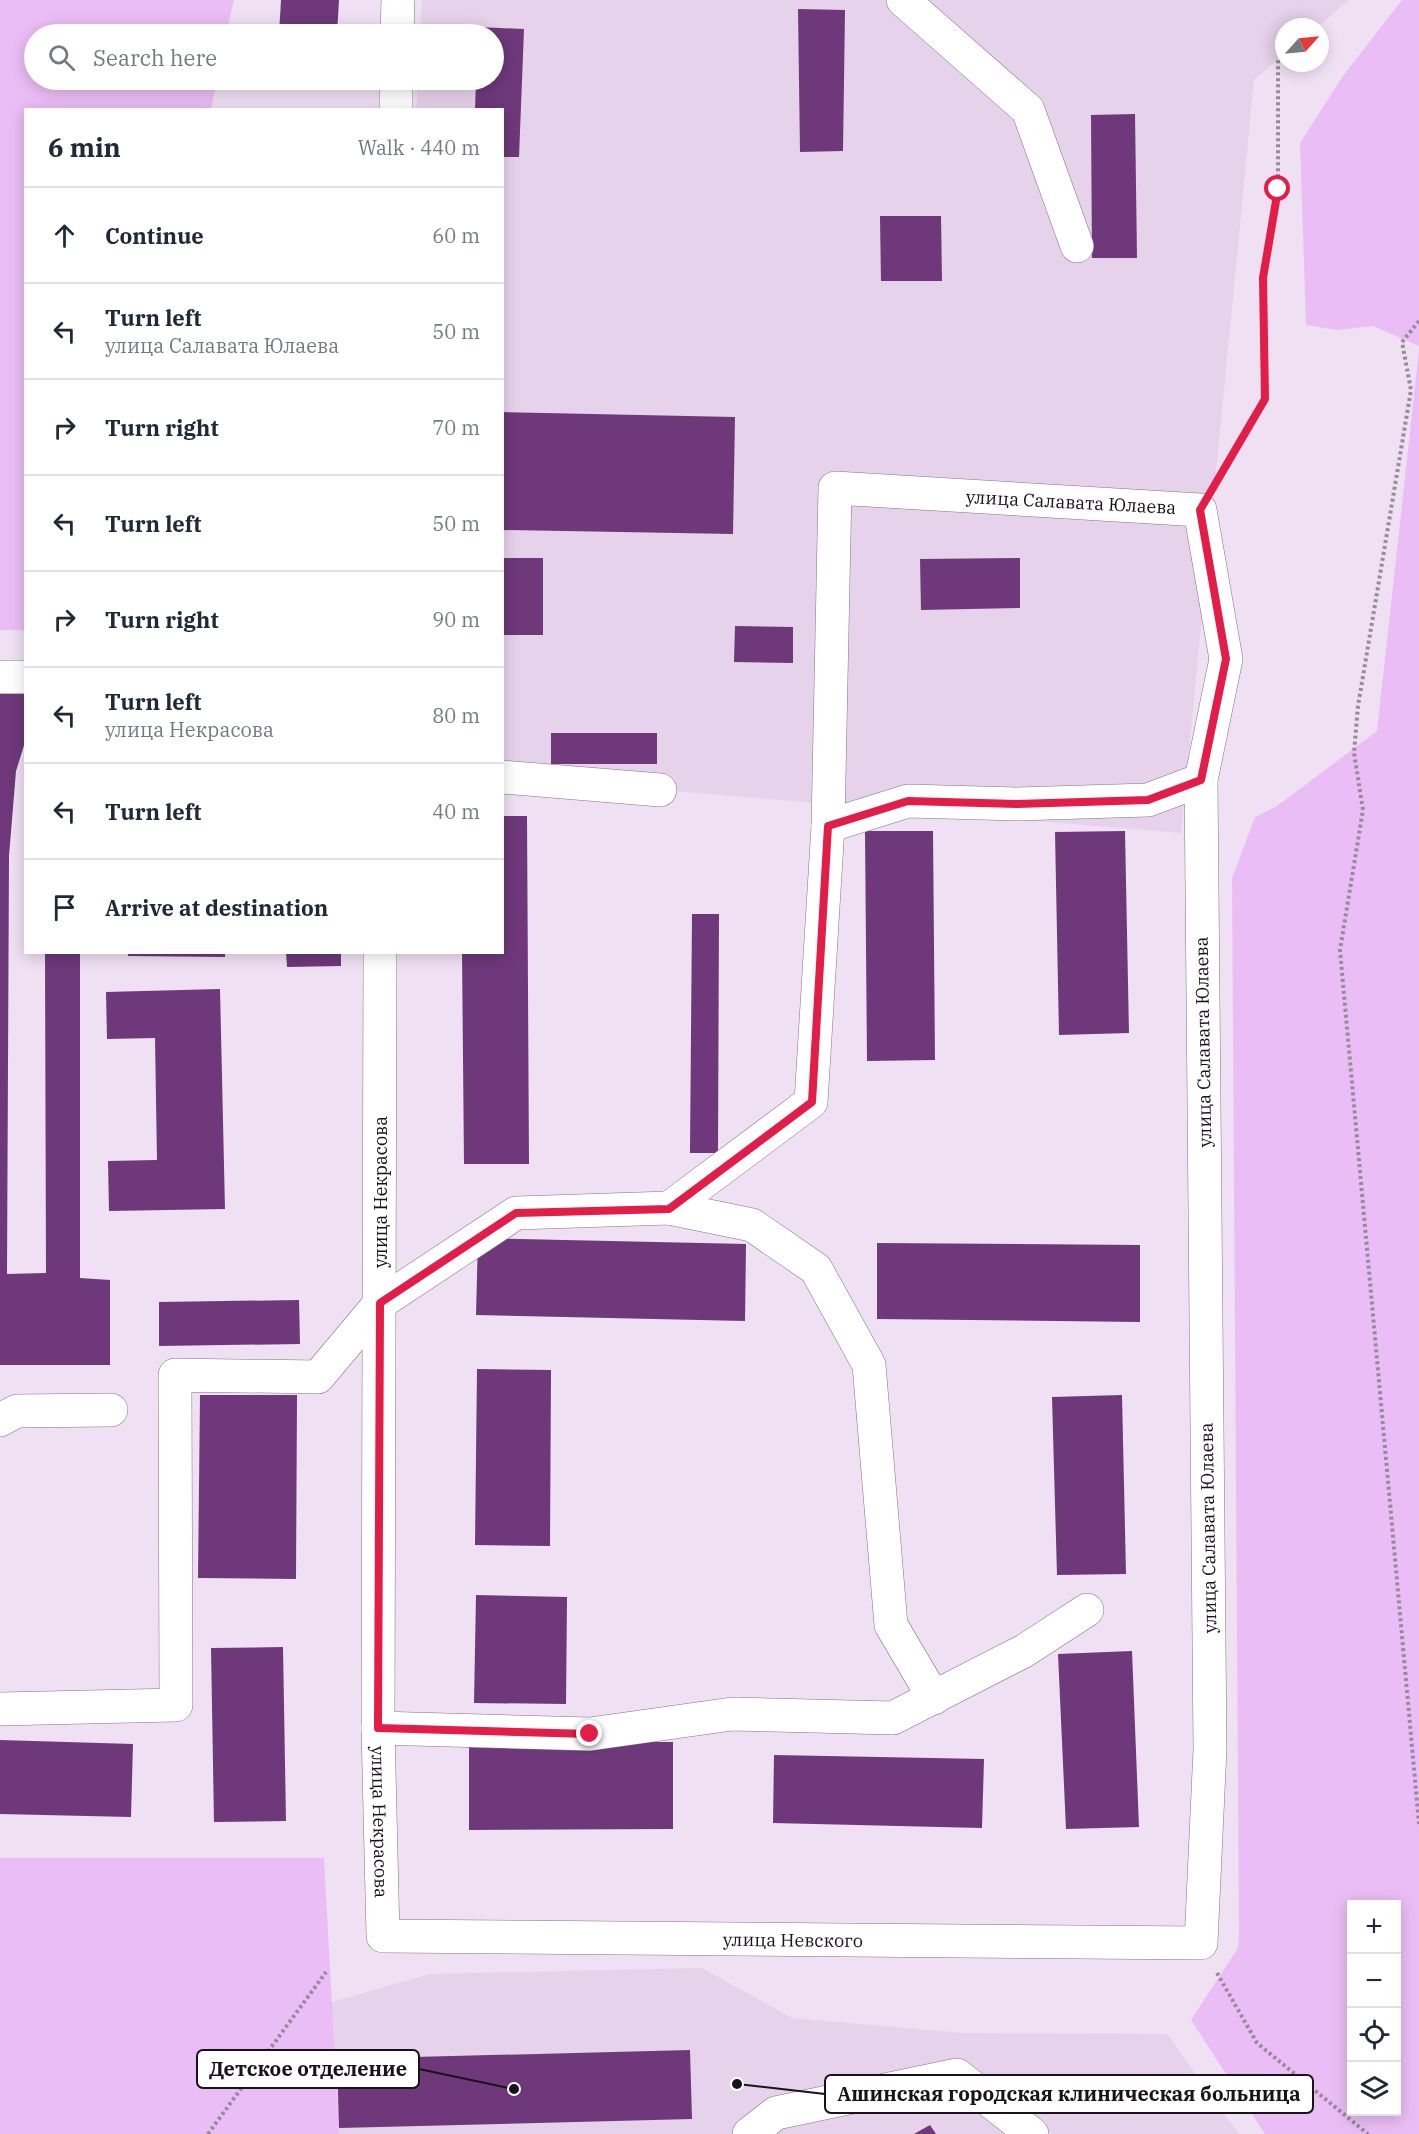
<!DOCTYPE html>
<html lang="en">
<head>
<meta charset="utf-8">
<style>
  body { margin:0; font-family:"IBM Plex Serif",serif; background:#f6f6f7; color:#1f2937 }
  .controls { position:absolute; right:18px; bottom:18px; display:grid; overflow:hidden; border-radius:0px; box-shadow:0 3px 15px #0003 }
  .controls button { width:54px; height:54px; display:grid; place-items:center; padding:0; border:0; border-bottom:2px solid #e0e1e3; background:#fff; color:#1f2937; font:30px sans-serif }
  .compass { position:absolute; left:1275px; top:18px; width:54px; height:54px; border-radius:50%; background:#fff; box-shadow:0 3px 15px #0003; rotate:63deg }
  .stop { position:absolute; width:18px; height:18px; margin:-14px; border:4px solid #e11d48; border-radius:50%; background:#fff }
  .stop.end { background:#e11d48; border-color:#fff; box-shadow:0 2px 6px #0008 }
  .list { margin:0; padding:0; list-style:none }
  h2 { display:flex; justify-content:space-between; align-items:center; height:78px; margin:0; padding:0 24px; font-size:26px }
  h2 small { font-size:20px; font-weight:400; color:#747a83 }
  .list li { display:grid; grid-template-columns:39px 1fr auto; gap:18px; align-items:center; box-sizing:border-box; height:96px; padding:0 24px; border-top:2px solid #e0e1e3 }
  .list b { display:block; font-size:22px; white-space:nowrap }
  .list p { margin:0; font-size:20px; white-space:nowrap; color:#747a83 }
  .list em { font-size:20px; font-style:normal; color:#747a83 }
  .icon { flex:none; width:33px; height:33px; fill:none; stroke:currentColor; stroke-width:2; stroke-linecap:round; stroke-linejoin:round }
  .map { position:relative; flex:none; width:1419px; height:2134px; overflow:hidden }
  .search { position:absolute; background:#fff; box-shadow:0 3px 15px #0003; left:24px; top:24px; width:480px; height:66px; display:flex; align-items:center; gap:15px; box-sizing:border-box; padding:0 21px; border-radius:33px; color:#747a83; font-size:22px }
  .panel { position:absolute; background:#fff; box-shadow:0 3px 15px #0003; left:24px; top:108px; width:480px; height:846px; border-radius:0px }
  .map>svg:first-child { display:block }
</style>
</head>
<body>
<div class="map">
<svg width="1419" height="2134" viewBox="0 0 1419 2134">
  <rect width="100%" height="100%" fill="#efe0f3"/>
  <g fill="#e6d2ea">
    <path d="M422,0H1349L1317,27H1284V54L1254,80L1181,833L503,777L502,110H416L418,80H494V34H420Z"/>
    <path d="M702,1968L792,2018L961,2033L1167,2034L1239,2134H234L332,2002L430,1974Z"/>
  </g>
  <g fill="#ebbdf6" fill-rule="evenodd">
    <path d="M0,0H234L226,34H34V80H217L211,109L26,110L25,630H0Z"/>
    <path d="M1402,0H1419V346L1373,326L1337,330L1306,325L1300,143L1343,76Z"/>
    <path d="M1419,350V2134H1265L1191,2020L1238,1948L1239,1935L1232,878L1255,817L1277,806L1377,731ZM1352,1904H1396V2112H1352Z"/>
    <path d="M0,1858H324L339,2134H0Z"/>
  </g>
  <g fill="#6e387a">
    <path d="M281,0H339L337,34H279Z"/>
    <path d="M798,9L845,10L843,151L800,152Z"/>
    <path d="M477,27L524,29L519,157H502V110H475L476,80H494V34H477Z"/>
    <path d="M1135,114L1137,258H1092L1091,115Z"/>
    <path d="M880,216H941L942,281H881Z"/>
    <path d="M502,412L735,417L733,534L502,530Z"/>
    <rect x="502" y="558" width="41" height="77"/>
    <path d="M1020,558V608L921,610L920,559Z"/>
    <path d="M735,626L793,627V663L734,662Z"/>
    <path d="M0,691L26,694V739L16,771L9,856L7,1274L46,1273L45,952H80V1278L110,1280V1365H0Z"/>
    <rect x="551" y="733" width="106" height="31"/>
    <path d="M502,816H527L529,1164H464L462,952H502Z"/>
    <path d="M865,831H933L935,1060L867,1061Z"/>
    <path d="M1125,831L1129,1033L1059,1035L1055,832Z"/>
    <path d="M692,914H719L718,1153H690Z"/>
    <path d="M128,952H225V957L128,956Z"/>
    <path d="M286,952H341V966L287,967Z"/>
    <path d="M220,989L225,1209L109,1211L108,1161L157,1160L155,1038L107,1039L106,992Z"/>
    <path d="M478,1238L746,1244L745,1321L476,1315Z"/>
    <path d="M877,1243L1140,1245V1322L877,1319Z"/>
    <path d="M299,1300L300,1344L159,1346V1302Z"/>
    <path d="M477,1369L551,1370L550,1546L475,1545Z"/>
    <path d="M200,1395H297L296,1579L198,1578Z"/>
    <path d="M1122,1395L1126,1574L1057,1575L1052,1397Z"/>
    <path d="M476,1595L567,1597L566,1704L474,1703Z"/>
    <path d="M283,1647L286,1821L214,1822L211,1648Z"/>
    <path d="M1132,1651L1139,1827L1066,1829L1058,1654Z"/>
    <path d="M0,1740L133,1744L131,1817L0,1814Z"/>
    <path d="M469,1742H673V1829L469,1830Z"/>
    <path d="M774,1755L984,1759L982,1828L773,1823Z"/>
    <path d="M690,2050L692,2119L339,2128L337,2059Z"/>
    <path d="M930,2125L936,2134H914Z"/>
  </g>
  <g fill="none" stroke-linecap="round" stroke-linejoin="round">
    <g stroke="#827485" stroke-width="34">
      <g id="minor">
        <path d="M903,0L1028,110L1077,246"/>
        <path d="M397,34L398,0"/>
        <path d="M396,110V80"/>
        <path d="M0,677H26"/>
        <path d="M502,777L660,790"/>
        <path id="s1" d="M380,952L378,1728L383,1936L1201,1943L1210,1749L1201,780L1226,659L1200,510L835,488L828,826"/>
        <path d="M669,1208L811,1102L828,826L908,801L1017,804L1148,800L1201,780"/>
        <path d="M0,1420L17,1411L111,1410"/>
        <path d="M0,1709L176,1705L175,1375L318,1377L380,1303L516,1213L669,1208L752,1225L816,1269L869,1365L891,1625L934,1698"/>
        <path d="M378,1728L590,1734L732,1714L893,1718L1024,1651L1087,1610"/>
        <path d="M749,2134L776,2113L957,2075L1032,2134"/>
      </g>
    </g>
    <g stroke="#968b99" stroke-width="4" stroke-dasharray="3 3" stroke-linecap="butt">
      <path d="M1419,321L1402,342L1411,390L1358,706L1354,753L1363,810L1340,950L1419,1824"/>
      <path d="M1217,481L1265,399L1263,278L1278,189V58"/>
      <path d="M1217,1973L1257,2043L1368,2134"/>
      <path d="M208,2134L326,1972"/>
    </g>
    <use href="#minor" stroke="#fff" stroke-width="33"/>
  </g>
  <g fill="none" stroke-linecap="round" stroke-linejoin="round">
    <path stroke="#e11d48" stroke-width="8" d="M590,1734L378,1728L380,1303L516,1213L669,1209L812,1102L828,826L908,801L1017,804L1148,800L1201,780L1226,659L1200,510L1265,399L1263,278L1278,189"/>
  </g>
  <g text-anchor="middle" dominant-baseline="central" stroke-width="6" stroke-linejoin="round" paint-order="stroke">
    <g font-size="18" fill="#181219" stroke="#fff">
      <text transform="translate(1071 502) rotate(3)">улица Салавата Юлаева</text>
      <text transform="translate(1203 1042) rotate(-91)">улица Салавата Юлаева</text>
      <text transform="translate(380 1192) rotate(-90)">улица Некрасова</text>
      <text transform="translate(1208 1528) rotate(-91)">улица Салавата Юлаева</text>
      <text stroke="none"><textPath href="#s1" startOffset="870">улица Некрасова</textPath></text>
      <text stroke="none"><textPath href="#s1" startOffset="1394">улица Невского</textPath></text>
    </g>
  </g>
  <path fill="none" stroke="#181219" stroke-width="2" d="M514 2089L419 2069M737 2084L825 2094"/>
  <g fill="#181219" stroke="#fff" stroke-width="2">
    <circle cx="514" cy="2089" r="6"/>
    <circle cx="737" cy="2084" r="6"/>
  </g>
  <g fill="#fff" stroke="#181219" stroke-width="2">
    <rect x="197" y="2050" width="222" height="38" rx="6"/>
    <rect x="825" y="2075" width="488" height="38" rx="6"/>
  </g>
  <g font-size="20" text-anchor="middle" font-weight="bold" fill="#181219">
    <text x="308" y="2076">Детское отделение</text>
    <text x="1069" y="2101">Ашинская городская клиническая больница</text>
  </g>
</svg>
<div class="controls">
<button>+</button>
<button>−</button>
<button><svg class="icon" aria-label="locate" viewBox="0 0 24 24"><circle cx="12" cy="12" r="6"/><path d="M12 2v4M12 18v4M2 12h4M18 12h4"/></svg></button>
<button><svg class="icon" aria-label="layers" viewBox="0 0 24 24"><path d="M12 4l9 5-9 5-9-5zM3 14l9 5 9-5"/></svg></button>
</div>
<svg class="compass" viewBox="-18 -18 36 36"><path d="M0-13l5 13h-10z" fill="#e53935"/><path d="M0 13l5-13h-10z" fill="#747a83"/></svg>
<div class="stop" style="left:1278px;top:189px"></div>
<div class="stop end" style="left:590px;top:1734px"></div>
<div class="search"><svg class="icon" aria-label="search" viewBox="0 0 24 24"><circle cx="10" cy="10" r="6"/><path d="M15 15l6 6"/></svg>Search here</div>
<section class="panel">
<h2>6 min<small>Walk · 440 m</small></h2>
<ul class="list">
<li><svg class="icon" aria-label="ahead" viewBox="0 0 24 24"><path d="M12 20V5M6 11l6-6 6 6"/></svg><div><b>Continue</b></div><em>60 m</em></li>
<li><svg class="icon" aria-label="left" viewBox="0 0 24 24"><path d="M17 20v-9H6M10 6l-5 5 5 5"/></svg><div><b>Turn left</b><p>улица Салавата Юлаева</p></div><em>50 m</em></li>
<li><svg class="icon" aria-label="right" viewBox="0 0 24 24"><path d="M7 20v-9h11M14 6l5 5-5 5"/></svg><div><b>Turn right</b></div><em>70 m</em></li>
<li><svg class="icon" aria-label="left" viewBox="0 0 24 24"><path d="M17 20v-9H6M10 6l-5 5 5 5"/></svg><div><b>Turn left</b></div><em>50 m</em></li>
<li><svg class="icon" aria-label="right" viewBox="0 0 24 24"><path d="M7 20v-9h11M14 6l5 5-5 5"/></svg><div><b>Turn right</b></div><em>90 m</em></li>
<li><svg class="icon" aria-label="left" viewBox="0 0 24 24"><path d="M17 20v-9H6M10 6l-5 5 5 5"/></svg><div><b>Turn left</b><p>улица Некрасова</p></div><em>80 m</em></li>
<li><svg class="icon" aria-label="left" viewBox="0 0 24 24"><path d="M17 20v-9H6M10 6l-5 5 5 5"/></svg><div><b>Turn left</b></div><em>40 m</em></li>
<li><svg class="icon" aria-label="arrive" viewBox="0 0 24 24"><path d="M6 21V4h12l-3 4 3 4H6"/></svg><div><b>Arrive at destination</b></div></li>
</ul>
</section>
</div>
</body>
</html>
